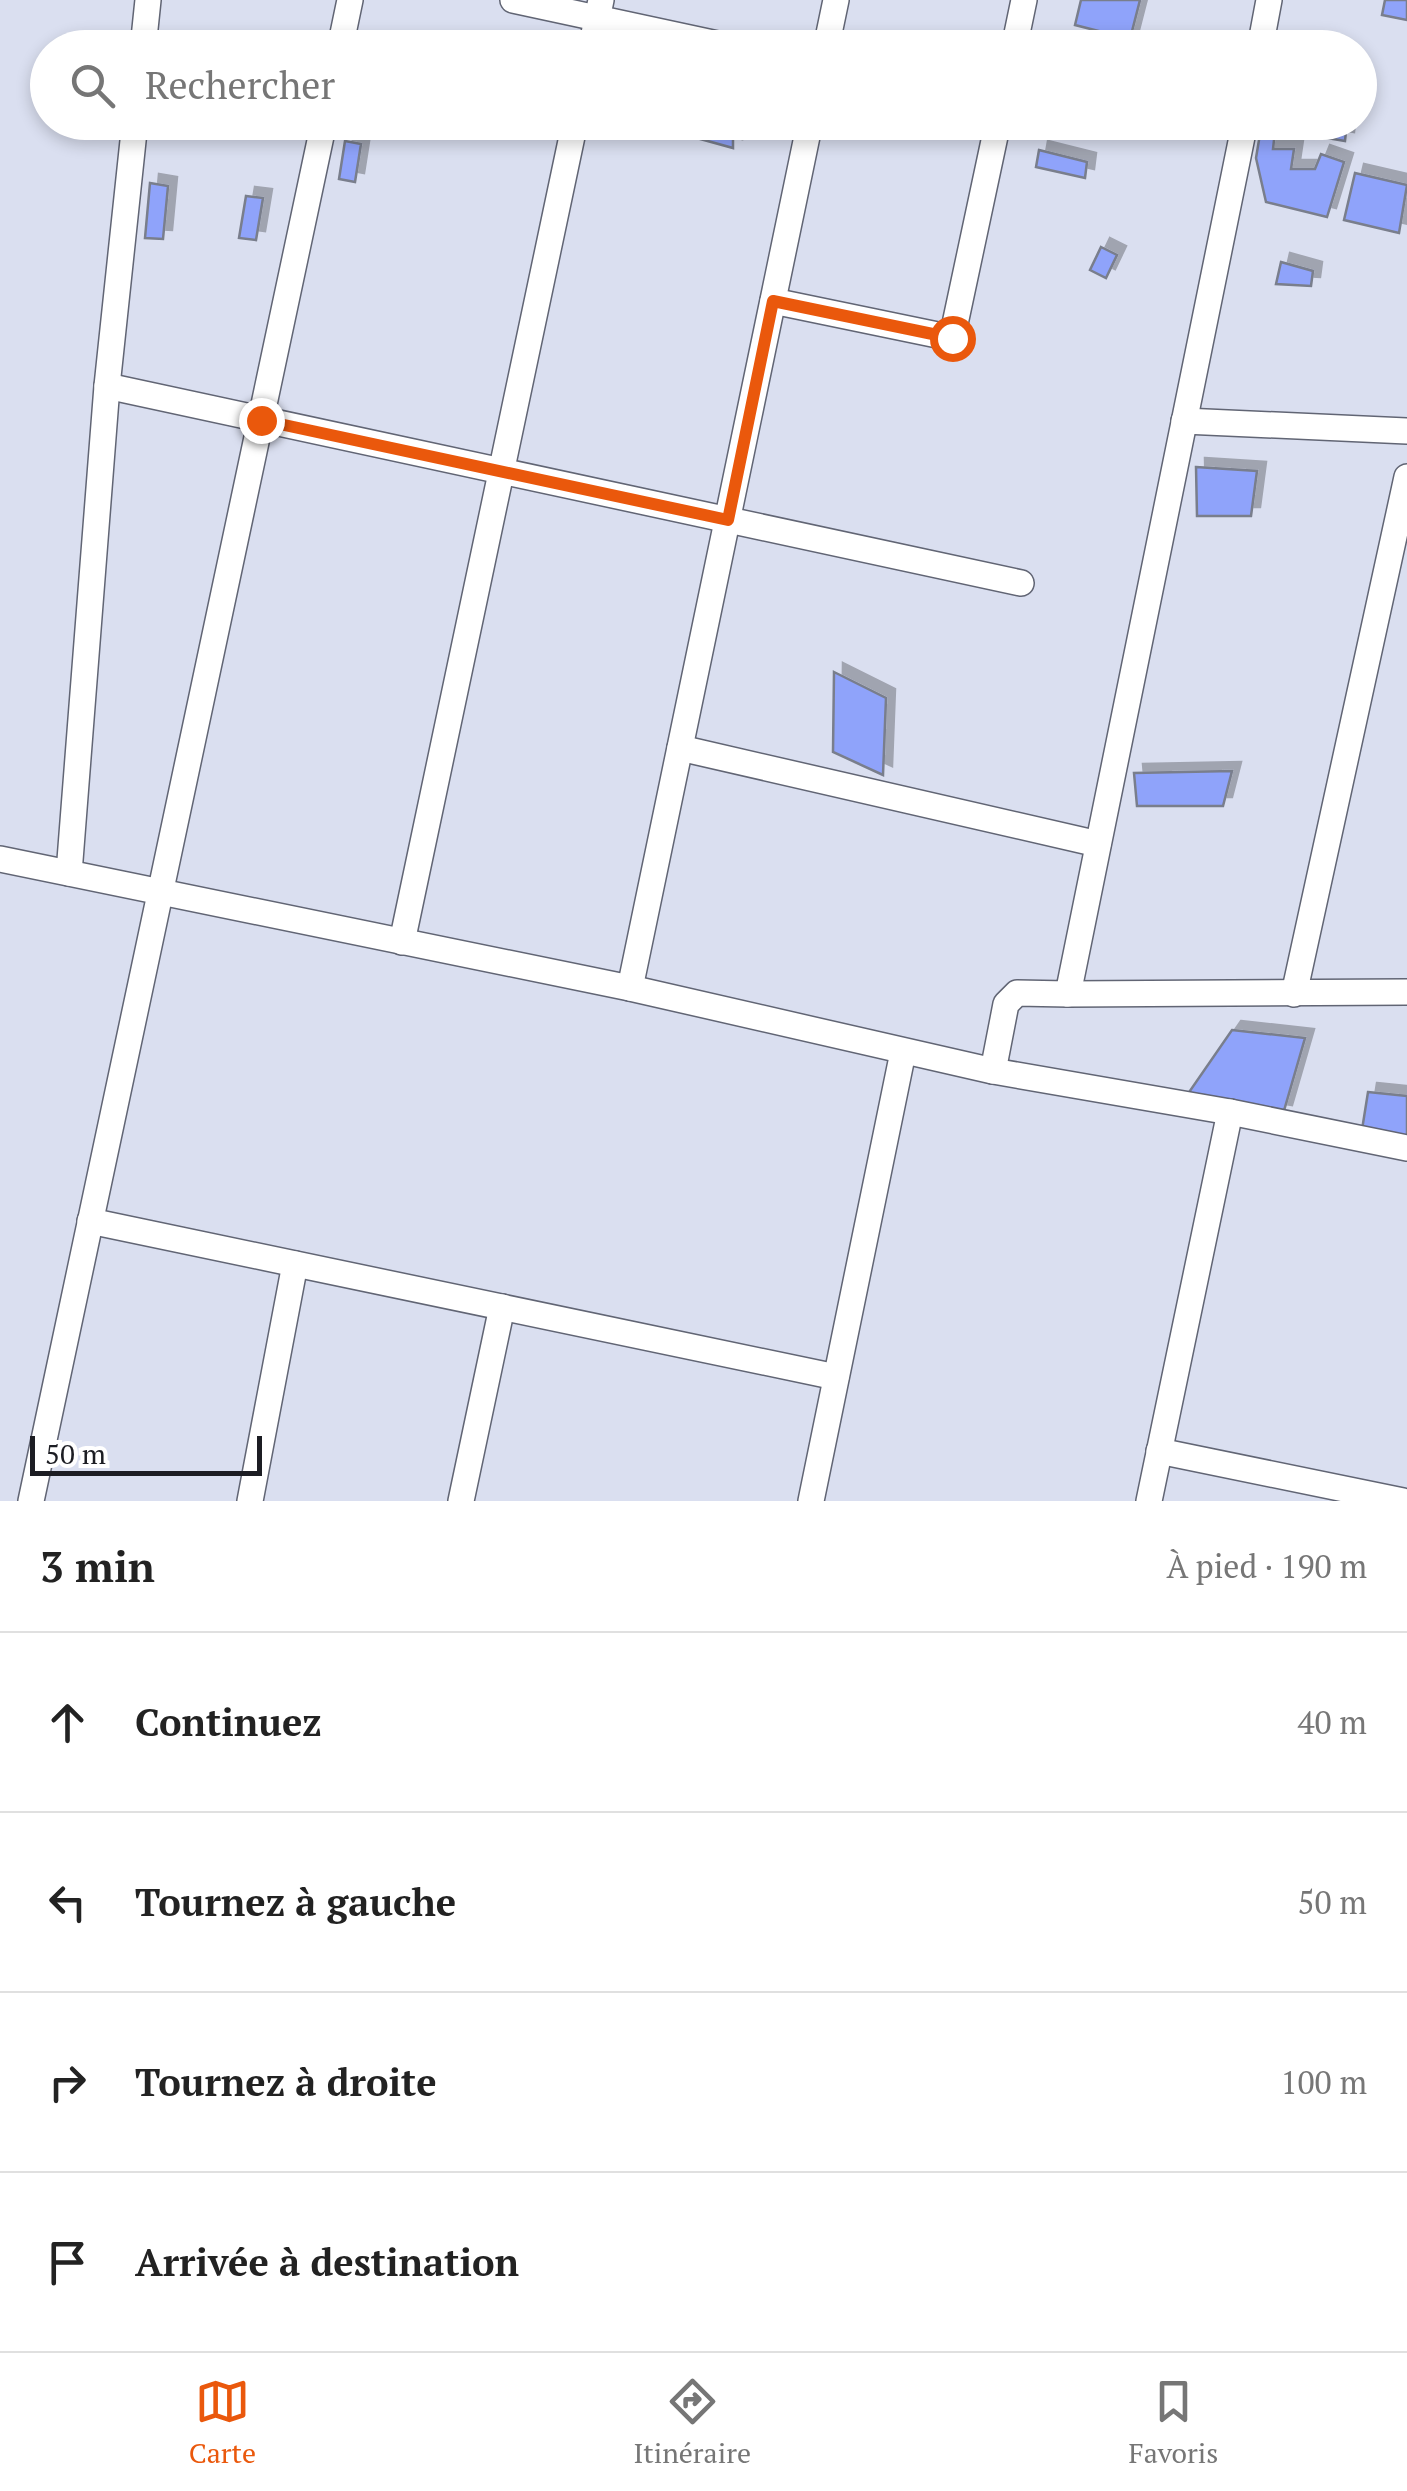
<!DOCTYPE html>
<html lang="fr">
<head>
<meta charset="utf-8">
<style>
  body { margin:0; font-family:"PT Serif",serif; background:#f6f6f6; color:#222 }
  .scale { position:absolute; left:30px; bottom:25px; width:232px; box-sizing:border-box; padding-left:10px; border:5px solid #1c1d23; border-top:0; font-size:28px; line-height:35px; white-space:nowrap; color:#1c1d23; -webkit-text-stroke:8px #fff; paint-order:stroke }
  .stop { position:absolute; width:30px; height:30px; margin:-22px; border:8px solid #ea580c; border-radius:50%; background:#fff }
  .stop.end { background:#ea580c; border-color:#fff; box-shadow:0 2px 10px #0008 }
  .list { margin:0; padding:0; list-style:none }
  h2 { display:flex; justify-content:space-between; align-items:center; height:130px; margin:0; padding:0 40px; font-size:42px }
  h2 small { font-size:32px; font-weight:400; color:#767676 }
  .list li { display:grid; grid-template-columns:65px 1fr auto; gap:30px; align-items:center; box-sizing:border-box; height:180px; padding:0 40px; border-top:2px solid #e0e0e0 }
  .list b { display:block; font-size:38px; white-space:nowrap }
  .list em { font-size:32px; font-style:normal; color:#767676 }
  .icon { flex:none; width:55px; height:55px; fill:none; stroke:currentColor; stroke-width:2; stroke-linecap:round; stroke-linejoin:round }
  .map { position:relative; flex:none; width:1407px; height:1501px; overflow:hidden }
  .search { position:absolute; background:#fff; box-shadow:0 5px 15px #0003; left:30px; right:30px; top:30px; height:110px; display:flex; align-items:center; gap:25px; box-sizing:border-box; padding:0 35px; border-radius:55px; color:#767676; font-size:38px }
  .sheet { height:850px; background:#fff }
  nav { display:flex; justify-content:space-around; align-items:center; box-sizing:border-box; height:140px; border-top:2px solid #e0e0e0; background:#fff; font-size:28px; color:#767676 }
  nav a { display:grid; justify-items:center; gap:5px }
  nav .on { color:#ea580c }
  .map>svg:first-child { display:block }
</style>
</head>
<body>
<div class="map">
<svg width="1407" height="1501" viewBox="0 0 1407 1501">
  <defs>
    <filter id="shadow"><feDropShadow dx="9" dy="-9" stdDeviation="0" flood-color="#0004"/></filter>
  </defs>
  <rect width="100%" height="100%" fill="#dadff0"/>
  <g fill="#8fa3fa" stroke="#797e8c" stroke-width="2.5" filter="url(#shadow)">
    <path d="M1081,0H1140L1130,39L1075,25Z"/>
    <path d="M1385,0H1407V20L1382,15Z"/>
    <path d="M1262,122H1276L1273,149H1294L1291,169H1315L1321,154L1344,162L1327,217L1266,202L1256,158Z"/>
    <path d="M1295,122H1347L1345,141L1292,132Z"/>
    <path d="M689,123L733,134V148L686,135Z"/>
    <path d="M345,141L361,144L355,182L339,179Z"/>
    <path d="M1039,150L1087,162L1085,178L1036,167Z"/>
    <path d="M1355,173L1407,185L1399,233L1344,220Z"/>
    <path d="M150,183L168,186L163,239L145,238Z"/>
    <path d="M246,196L263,198L256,240L239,238Z"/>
    <path d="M1101,247L1117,255L1106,278L1090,270Z"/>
    <path d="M1281,262L1313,271L1311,286L1276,284Z"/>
    <path d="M1196,467L1257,471L1251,516H1197Z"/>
    <path d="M834,672L886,698L883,775L833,752Z"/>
    <path d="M1232,771L1223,806H1137L1134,773Z"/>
    <path d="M1232,1030L1305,1038L1283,1114L1185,1098Z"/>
    <path d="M1368,1092L1407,1096V1139L1361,1136Z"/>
  </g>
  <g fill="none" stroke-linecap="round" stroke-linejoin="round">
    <g stroke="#616574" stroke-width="28">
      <g id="street">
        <path d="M513,0L736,48"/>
        <path d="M143,48L148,0"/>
        <path d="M340,48L350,0"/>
        <path d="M591,48L601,0"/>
        <path d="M826,48L836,0"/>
        <path d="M1014,48L1024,0"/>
        <path d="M1260,48L1269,0"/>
        <path d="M773,301L952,338L998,122"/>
        <path d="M107,386L1021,583"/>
        <path d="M1184,421L1407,431"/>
        <path d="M680,748L1098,844"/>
        <path d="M0,859L630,988L993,1071L1230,1112L1407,1148"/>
        <path d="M69,873L107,386L135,122"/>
        <path d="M402,942L575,122"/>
        <path d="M630,988L810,122"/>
        <path d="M1068,994L1407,992"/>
        <path d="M1294,994L1407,477"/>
        <path d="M993,1071L1006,1004L1017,993L1068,994L1245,122"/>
        <path d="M90,1221L836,1377"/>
        <path d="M1159,1451L1403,1501"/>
        <path d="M31,1501L324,122"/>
        <path d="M250,1501L295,1264"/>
        <path d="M461,1501L502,1307"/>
        <path d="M811,1501L903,1052"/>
        <path d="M1149,1501L1230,1112"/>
      </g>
    </g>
    <use href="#street" stroke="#fff" stroke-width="25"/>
  </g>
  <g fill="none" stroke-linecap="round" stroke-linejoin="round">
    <path stroke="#ea580c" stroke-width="12" d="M261,420L728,520L773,301L952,338"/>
  </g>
</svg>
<div class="scale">50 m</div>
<div class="stop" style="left:952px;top:338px"></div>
<div class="stop end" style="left:261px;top:420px"></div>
<div class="search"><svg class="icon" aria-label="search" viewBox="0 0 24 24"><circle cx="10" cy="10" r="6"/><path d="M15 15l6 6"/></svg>Rechercher</div>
</div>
<section class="sheet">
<h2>3 min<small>À pied · 190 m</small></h2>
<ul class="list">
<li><svg class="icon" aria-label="ahead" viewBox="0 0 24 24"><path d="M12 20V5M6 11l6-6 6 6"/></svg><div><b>Continuez</b></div><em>40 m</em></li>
<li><svg class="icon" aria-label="left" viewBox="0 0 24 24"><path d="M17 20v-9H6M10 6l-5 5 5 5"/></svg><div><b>Tournez à gauche</b></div><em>50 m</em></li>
<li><svg class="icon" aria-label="right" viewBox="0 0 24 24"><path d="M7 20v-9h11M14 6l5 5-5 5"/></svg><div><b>Tournez à droite</b></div><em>100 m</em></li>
<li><svg class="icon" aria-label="arrive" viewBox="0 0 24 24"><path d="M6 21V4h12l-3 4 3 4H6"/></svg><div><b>Arrivée à destination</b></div></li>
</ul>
</section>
<nav>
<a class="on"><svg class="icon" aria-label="map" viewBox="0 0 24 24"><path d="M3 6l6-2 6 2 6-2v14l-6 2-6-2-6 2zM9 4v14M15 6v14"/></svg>Carte</a>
<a><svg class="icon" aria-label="directions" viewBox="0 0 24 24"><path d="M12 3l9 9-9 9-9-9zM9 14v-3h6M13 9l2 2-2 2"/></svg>Itinéraire</a>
<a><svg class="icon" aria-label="saved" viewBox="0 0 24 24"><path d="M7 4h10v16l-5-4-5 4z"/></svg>Favoris</a>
</nav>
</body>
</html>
